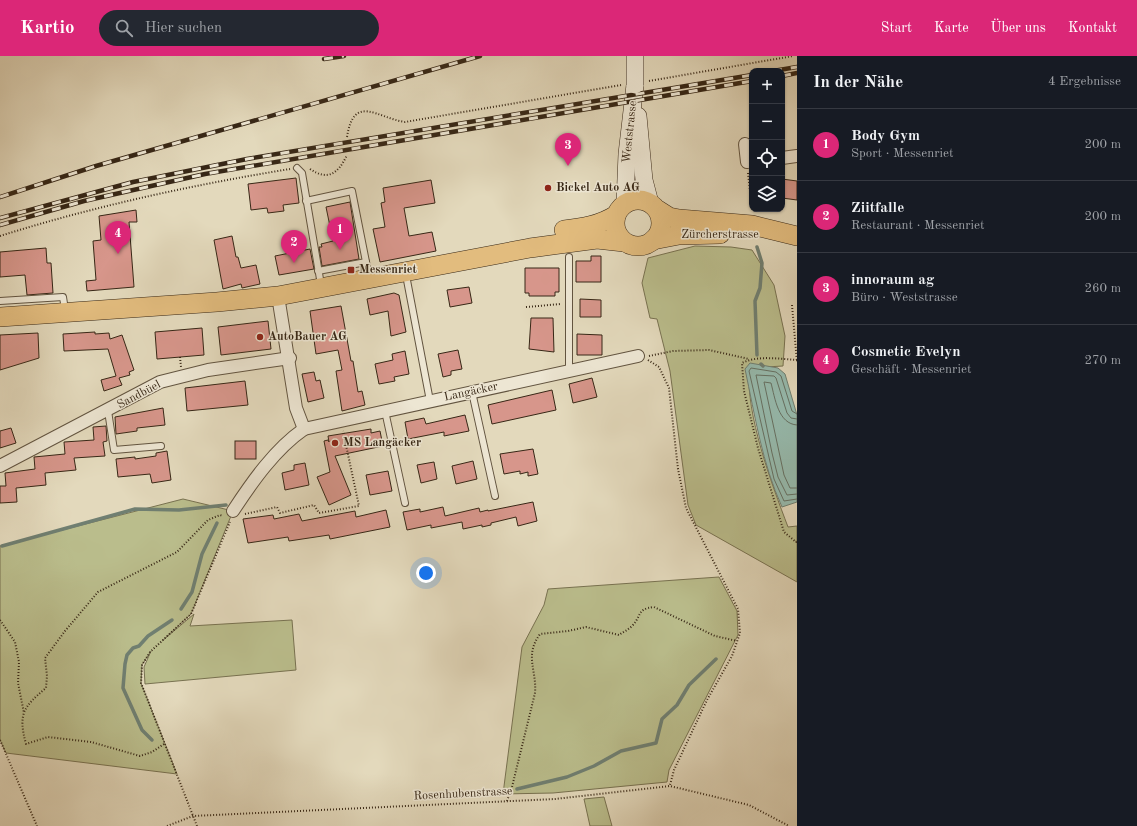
<!DOCTYPE html>
<html lang="de">
<head>
<meta charset="utf-8">
<style>
  body { margin:0; font-family:"Old Standard TT",serif; background:#242831; color:#f1f3f6 }
  .controls { position:absolute; right:12px; top:12px; display:grid; overflow:hidden; border-radius:8px; box-shadow:0 1px 3px #0004 }
  .controls button { width:36px; height:36px; display:grid; place-items:center; padding:0; border:0; border-bottom:1px solid #363941; background:#171b24; color:#f1f3f6; font:20px sans-serif }
  .you { position:absolute; left:426px; top:517px; width:14px; height:14px; margin:-10px; border:3px solid #fff; border-radius:50%; background:#1a73e8; box-shadow:0 0 0 6px #1a73e833 }
  .badge { display:grid; place-items:center; width:26px; height:26px; border-radius:50%; background:#db2777; color:#fff; font-size:13px; font-weight:700 }
  .pin { position:absolute; translate:-50% -33px; filter:drop-shadow(0 1px 2px #0008) }
  .pin::after { content:''; position:absolute; top:21px; width:14px; height:12px; background:inherit; clip-path:polygon(0 0,100% 0,50% 100%) }
  .list { margin:0; padding:0; list-style:none }
  h2 { display:flex; justify-content:space-between; align-items:center; height:52px; margin:0; padding:0 16px; font-size:17px }
  h2 small { font-size:13px; font-weight:400; color:#9ea1a6 }
  .list li { display:grid; grid-template-columns:26px 1fr auto; gap:12px; align-items:center; box-sizing:border-box; height:72px; padding:0 16px; border-top:1px solid #363941 }
  .list b { display:block; font-size:15px; white-space:nowrap }
  .list p { margin:0; font-size:13px; white-space:nowrap; color:#9ea1a6 }
  .list em { font-size:13px; font-style:normal; color:#9ea1a6 }
  .icon { flex:none; width:22px; height:22px; fill:none; stroke:currentColor; stroke-width:2; stroke-linecap:round; stroke-linejoin:round }
  .map { position:relative; flex:none; width:797px; height:770px; overflow:hidden }
  header { display:flex; align-items:center; gap:24px; box-sizing:border-box; height:56px; padding:0 20px; background:#db2777; color:#fff }
  header strong { font-size:19px }
  nav { display:flex; gap:22px; margin-inline-start:auto; font-size:14px }
  .search { width:280px; height:36px; background:#242831; display:flex; align-items:center; gap:10px; box-sizing:border-box; padding:0 14px; border-radius:22px; color:#9ea1a6; font-size:15px }
  main { display:flex }
  aside { flex:1; background:#171b24 }
  .map>svg:first-child { display:block }
</style>
</head>
<body>
<header>
<strong>Kartio</strong>
<div class="search"><svg class="icon" aria-label="search" viewBox="0 0 24 24"><circle cx="10" cy="10" r="6"/><path d="M15 15l6 6"/></svg>Hier suchen</div>
<nav><a>Start</a><a>Karte</a><a>Über uns</a><a>Kontakt</a></nav>
</header>
<main>
<div class="map">
<svg width="797" height="770" viewBox="0 0 797 770">
  <rect width="100%" height="100%" fill="#e3d9bc"/>
  <filter id="stains"><feTurbulence type="fractalNoise" baseFrequency=".005" numOctaves="4"/><feColorMatrix values="0 0 0 0 .2 0 0 0 0 .09 0 0 0 0 .02 0 0 0 .5 -.17"/></filter>
  <radialGradient id="worn" r=".72"><stop offset=".6" stop-color="#630" stop-opacity="0"/><stop offset="1" stop-color="#630" stop-opacity=".3"/></radialGradient>
  <g fill="#babd8c" stroke="#787251">
    <path d="M695,190L731,191L752,194L774,229L785,280L783,310L749,312C746,360 771,426 788,471L797,470V526L696,469L688,449L670,315L657,263L650,262L642,227L648,202Z"/>
    <path d="M183,443L233,455L191,558L162,585L194,558L190,570L292,564L296,614L145,628L144,611L151,595L142,609L141,627L177,718L6,697L0,684V490Z"/>
    <path d="M719,521L737,555L738,579L669,714L667,726L553,737L503,738L522,591L544,549L548,533Z"/>
    <path d="M604,741L612,770H590L584,743Z"/>
  </g>
  <path fill="#96baad" stroke="#707f71" d="M750,307L778,312L785,318L797,359V446L782,451C762,407 755,360 745,313Z"/>
  <g fill="none" stroke-linecap="round" stroke-linejoin="round">
    <g stroke="#667062" stroke-width="1">
      <path d="M797,358L792,355L781,320L776,316L751,312L749,315L774,423L784,445L797,443"/>
      <path d="M797,363L791,362L787,357L776,322L774,320L756,319L772,397L778,421L787,439L797,438"/>
      <path d="M797,369C778,368 775,342 771,327L764,326L784,419L790,432H797"/>
    </g>
    <g stroke="#707f71" stroke-width="3.5">
      <path d="M757,299L755,245L760,232L762,207L757,191"/>
      <path d="M761,308L763,310"/>
      <path d="M2,490L135,453L179,454L226,449"/>
      <path d="M181,553L192,536L202,498L217,467"/>
      <path d="M152,684L142,674L123,632L125,608L127,599L133,592L139,590L148,580L172,564"/>
      <path d="M517,733L567,721L594,710L621,695L656,687L662,663L677,649L689,629L716,603"/>
    </g>
  </g>
  <g fill="#d7968b" stroke="#372716">
    <path d="M296,122L299,147L283,149L284,155L268,157L267,152L251,154L248,128Z"/>
    <path d="M782,123L797,125V144L782,142Z"/>
    <path d="M431,124L435,147L404,152L409,180L432,176L436,195L380,206L373,173L385,171L381,147L385,146L383,132Z"/>
    <path d="M350,146L359,203L322,210L319,191H322L321,188L333,185L326,151Z"/>
    <path d="M136,154L137,166H129L134,231L87,235L86,225L96,224L93,185L101,184L99,160Z"/>
    <path d="M232,180L236,201H238L241,212L256,209L260,228L242,232L241,228L223,233L214,184Z"/>
    <path d="M46,192L47,207H51L53,237L27,239L25,219L0,221V196Z"/>
    <path d="M310,193L314,213L279,219L275,200Z"/>
    <path d="M591,200H601V226H576V205H591Z"/>
    <path d="M525,212H559V236H555V240H529V237H525Z"/>
    <path d="M469,231L472,247L450,251L447,234Z"/>
    <path d="M394,237L399,239L406,276L391,280L388,255L370,259L367,243Z"/>
    <path d="M580,243L601,244V261H580Z"/>
    <path d="M341,250L351,305H353L358,336L362,335L365,349L342,355L336,315L342,314L338,294L316,298L310,255Z"/>
    <path d="M531,262H553L554,296L529,293Z"/>
    <path d="M268,265L271,293L221,299L218,271Z"/>
    <path d="M202,272L204,299L157,303L155,276Z"/>
    <path d="M95,276V278L109,277L110,283L122,279L134,314L129,316L130,319L119,322L122,329L104,335L101,324L116,320L108,293L64,295L63,278Z"/>
    <path d="M38,277L39,302L0,314V279Z"/>
    <path d="M577,278L602,279V299H577Z"/>
    <path d="M458,294L462,313L451,315V319L443,321L438,298Z"/>
    <path d="M405,295L409,318L394,321L395,325L379,328L375,308L393,304L392,298Z"/>
    <path d="M314,316L316,325L320,324L324,342L308,346L302,318Z"/>
    <path d="M592,322L597,341L573,347L569,328Z"/>
    <path d="M245,325L248,349L187,355L185,332Z"/>
    <path d="M552,334L556,354L492,368L488,349Z"/>
    <path d="M163,352L165,369L137,372V375L116,378L115,361Z"/>
    <path d="M465,359L469,375L444,380V376L408,383L405,366L424,362L426,368Z"/>
    <path d="M106,370L107,385L103,386L105,400L74,402L76,414L45,417L46,429L16,432L17,446L0,447V430H6L5,417L35,413L34,401L65,398L64,386L94,384L93,371Z"/>
    <path d="M11,372L16,387L0,392V375Z"/>
    <path d="M371,373V377L380,375L383,390L335,400L351,439L329,449L317,421L330,416L324,385L328,384L329,386L328,380Z"/>
    <rect x="235" y="385" width="21" height="18"/>
    <path d="M533,393L538,418L528,420V416L520,418V415L504,418L500,398Z"/>
    <path d="M167,395L171,424L152,427L150,418L118,421L116,403L135,401V403L156,400V397Z"/>
    <path d="M473,405L477,423L456,428L452,410Z"/>
    <path d="M434,406L437,423L421,427L417,409Z"/>
    <path d="M305,407L309,429L285,434L282,417L294,414V409Z"/>
    <path d="M388,415L392,435L370,439L366,419Z"/>
    <path d="M533,446L537,465L518,470L516,461L491,467V469L482,471V469L463,473L462,466L431,472V469L407,474L403,456L420,453V456L443,451L445,460L479,452L480,456L488,454V455Z"/>
    <path d="M386,454L390,471L330,483L329,479L289,485L288,481L248,487L243,463L273,459L274,463L299,458L302,465L355,455L356,461Z"/>
  </g>
  <g fill="none" stroke-linecap="round" stroke-linejoin="round">
    <g stroke="#625440" stroke-width="8">
      <g id="service">
        <path d="M297,112L302,117L321,229"/>
        <path d="M306,145L352,135L369,221"/>
        <path d="M569,201V315"/>
        <path d="M318,215L366,206"/>
        <path d="M406,219L430,345"/>
        <path d="M0,245L63,241L65,254"/>
        <path d="M472,336L495,440"/>
        <path d="M108,355L114,394L161,390"/>
        <path d="M385,355L405,447"/>
      </g>
    </g>
    <g stroke="#625440" stroke-width="14">
      <g id="minor">
        <path d="M745,88L747,106L752,105"/>
        <path d="M782,102L797,100"/>
        <path d="M278,240L296,352L304,373L638,300"/>
        <path d="M0,410L160,326L208,314L290,302"/>
        <path d="M233,455C252,426 275,393 304,373"/>
      </g>
    </g>
    <g stroke="#372716" stroke-width="18">
      <g id="secondary">
        <path d="M638,60L644,124L650,147"/>
        <path d="M625,147L627,98L635,29"/>
      </g>
    </g>
    <g stroke="#372716" stroke-width="20">
      <g id="primary">
        <circle cx="638" cy="167" r="23"/>
        <path d="M658,154L669,161L679,163L752,169L797,180"/>
        <path d="M564,174C583,172 600,169 616,159"/>
        <path d="M653,184L679,179L720,178"/>
        <path d="M0,261L217,246L278,240L530,192L597,183L624,186"/>
      </g>
    </g>
    <g stroke="#372716" stroke-width="2" stroke-dasharray="1 2" stroke-linecap="butt">
      <path d="M649,25L793,0"/>
      <path d="M347,81C354,37 377,62 405,66L621,29"/>
      <path d="M310,113C328,125 338,118 347,99"/>
      <path d="M748,117L752,153"/>
      <path d="M0,180C95,150 192,129 290,113"/>
      <path d="M792,249L797,306"/>
      <path d="M526,251L561,248"/>
      <path d="M649,300L673,295L709,294L749,303"/>
      <path d="M180,301L181,311"/>
      <path d="M648,304L659,311L669,332L678,413L686,452L738,553L740,577L732,600L707,644L674,714L670,729"/>
      <path d="M797,304C779,303 758,299 742,307L744,335L758,392L784,476L796,486L797,485"/>
      <path d="M245,458L277,451L280,457L314,449L319,457L359,450L343,375"/>
      <path d="M0,564L15,586L19,606L18,627L24,657"/>
      <path d="M0,684L37,770"/>
      <path d="M164,688L152,696L140,700L91,686L48,681L26,688C18,658 23,651 46,632L47,620L45,602L65,575L98,536L177,496L208,464L220,459L223,460"/>
      <path d="M507,745L512,731L535,637C537,614 524,600 540,578L568,575L586,571L619,579C623,576 628,574 632,570C642,560 636,553 654,551L715,580L737,585"/>
      <path d="M167,770L193,760L555,743L670,730L749,749L789,770"/>
      <path d="M197,770L141,627L142,609L150,596L191,558L230,466"/>
    </g>
    <use href="#service" stroke="#ede6d3" stroke-width="6"/>
    <use href="#minor" stroke="#ede6d3" stroke-width="12"/>
    <use href="#secondary" stroke="#ede6d3" stroke-width="17"/>
    <use href="#primary" stroke="#e2bc7e" stroke-width="19"/>
    <g stroke="#372716" stroke-width="4.5">
      <g id="rail">
        <path d="M324,3L344,0"/>
        <path d="M773,15L797,11"/>
        <path d="M782,20L797,17"/>
        <path d="M0,141L96,110L480,0"/>
        <path d="M0,162L133,126L247,103L752,19"/>
        <path d="M0,169L84,145L205,118L752,25"/>
      </g>
    </g>
    <use href="#rail" stroke="#ede6d3" stroke-width="3" stroke-dasharray="9" stroke-linecap="butt"/>
    <g stroke="#372716" stroke-width="18" stroke-linecap="butt">
      <path id="secondary-bridge" d="M635,29V0"/>
    </g>
    <use href="#secondary-bridge" stroke="#ede6d3" stroke-width="17"/>
  </g>
  <g fill="#8f2418" stroke="#ede6d3" stroke-width="1.5">
    <circle cx="548" cy="132" r="4"/>
    <rect x="347" y="210" width="8" height="8" rx="2"/>
    <circle cx="260" cy="281" r="4"/>
    <circle cx="335" cy="387" r="4"/>
  </g>
  <g text-anchor="middle" dominant-baseline="central" stroke-width="3" stroke-linejoin="round" paint-order="stroke">
    <g font-size="12" fill="#372716" stroke="#ede6d3">
      <text transform="translate(630 76) rotate(-84)">Weststrasse</text>
      <text x="720" y="179">Zürcherstrasse</text>
      <text transform="translate(471 336) rotate(-12)">Langäcker</text>
      <text transform="translate(139 339) rotate(-28)">Sandbüel</text>
      <text transform="translate(463 738) rotate(-3)">Rosenhubenstrasse</text>
    </g>
    <g font-size="12" font-weight="bold" fill="#372716" stroke="#ede6d3" text-anchor="start">
      <text x="556" y="132">Bickel Auto AG</text>
      <text x="359" y="214">Messenriet</text>
      <text x="268" y="281">AutoBauer AG</text>
      <text x="343" y="387">MS Langäcker</text>
    </g>
  </g>
  <rect width="100%" height="100%" filter="url(#stains)"/>
  <rect width="100%" height="100%" fill="url(#worn)"/>
</svg>
<div class="controls">
<button>+</button>
<button>−</button>
<button><svg class="icon" aria-label="locate" viewBox="0 0 24 24"><circle cx="12" cy="12" r="6"/><path d="M12 2v4M12 18v4M2 12h4M18 12h4"/></svg></button>
<button><svg class="icon" aria-label="layers" viewBox="0 0 24 24"><path d="M12 4l9 5-9 5-9-5zM3 14l9 5 9-5"/></svg></button>
</div>
<div class="you"></div>
<div class="pin badge" style="left:340px;top:194px">1</div>
<div class="pin badge" style="left:294px;top:207px">2</div>
<div class="pin badge" style="left:568px;top:110px">3</div>
<div class="pin badge" style="left:118px;top:198px">4</div>
</div>
<aside>
<h2>In der Nähe<small>4 Ergebnisse</small></h2>
<ul class="list">
<li><span class="badge">1</span><div><b>Body Gym</b><p>Sport · Messenriet</p></div><em>200 m</em></li>
<li><span class="badge">2</span><div><b>Ziitfalle</b><p>Restaurant · Messenriet</p></div><em>200 m</em></li>
<li><span class="badge">3</span><div><b>innoraum ag</b><p>Büro · Weststrasse</p></div><em>260 m</em></li>
<li><span class="badge">4</span><div><b>Cosmetic Evelyn</b><p>Geschäft · Messenriet</p></div><em>270 m</em></li>
</ul>
</aside>
</main>
</body>
</html>
